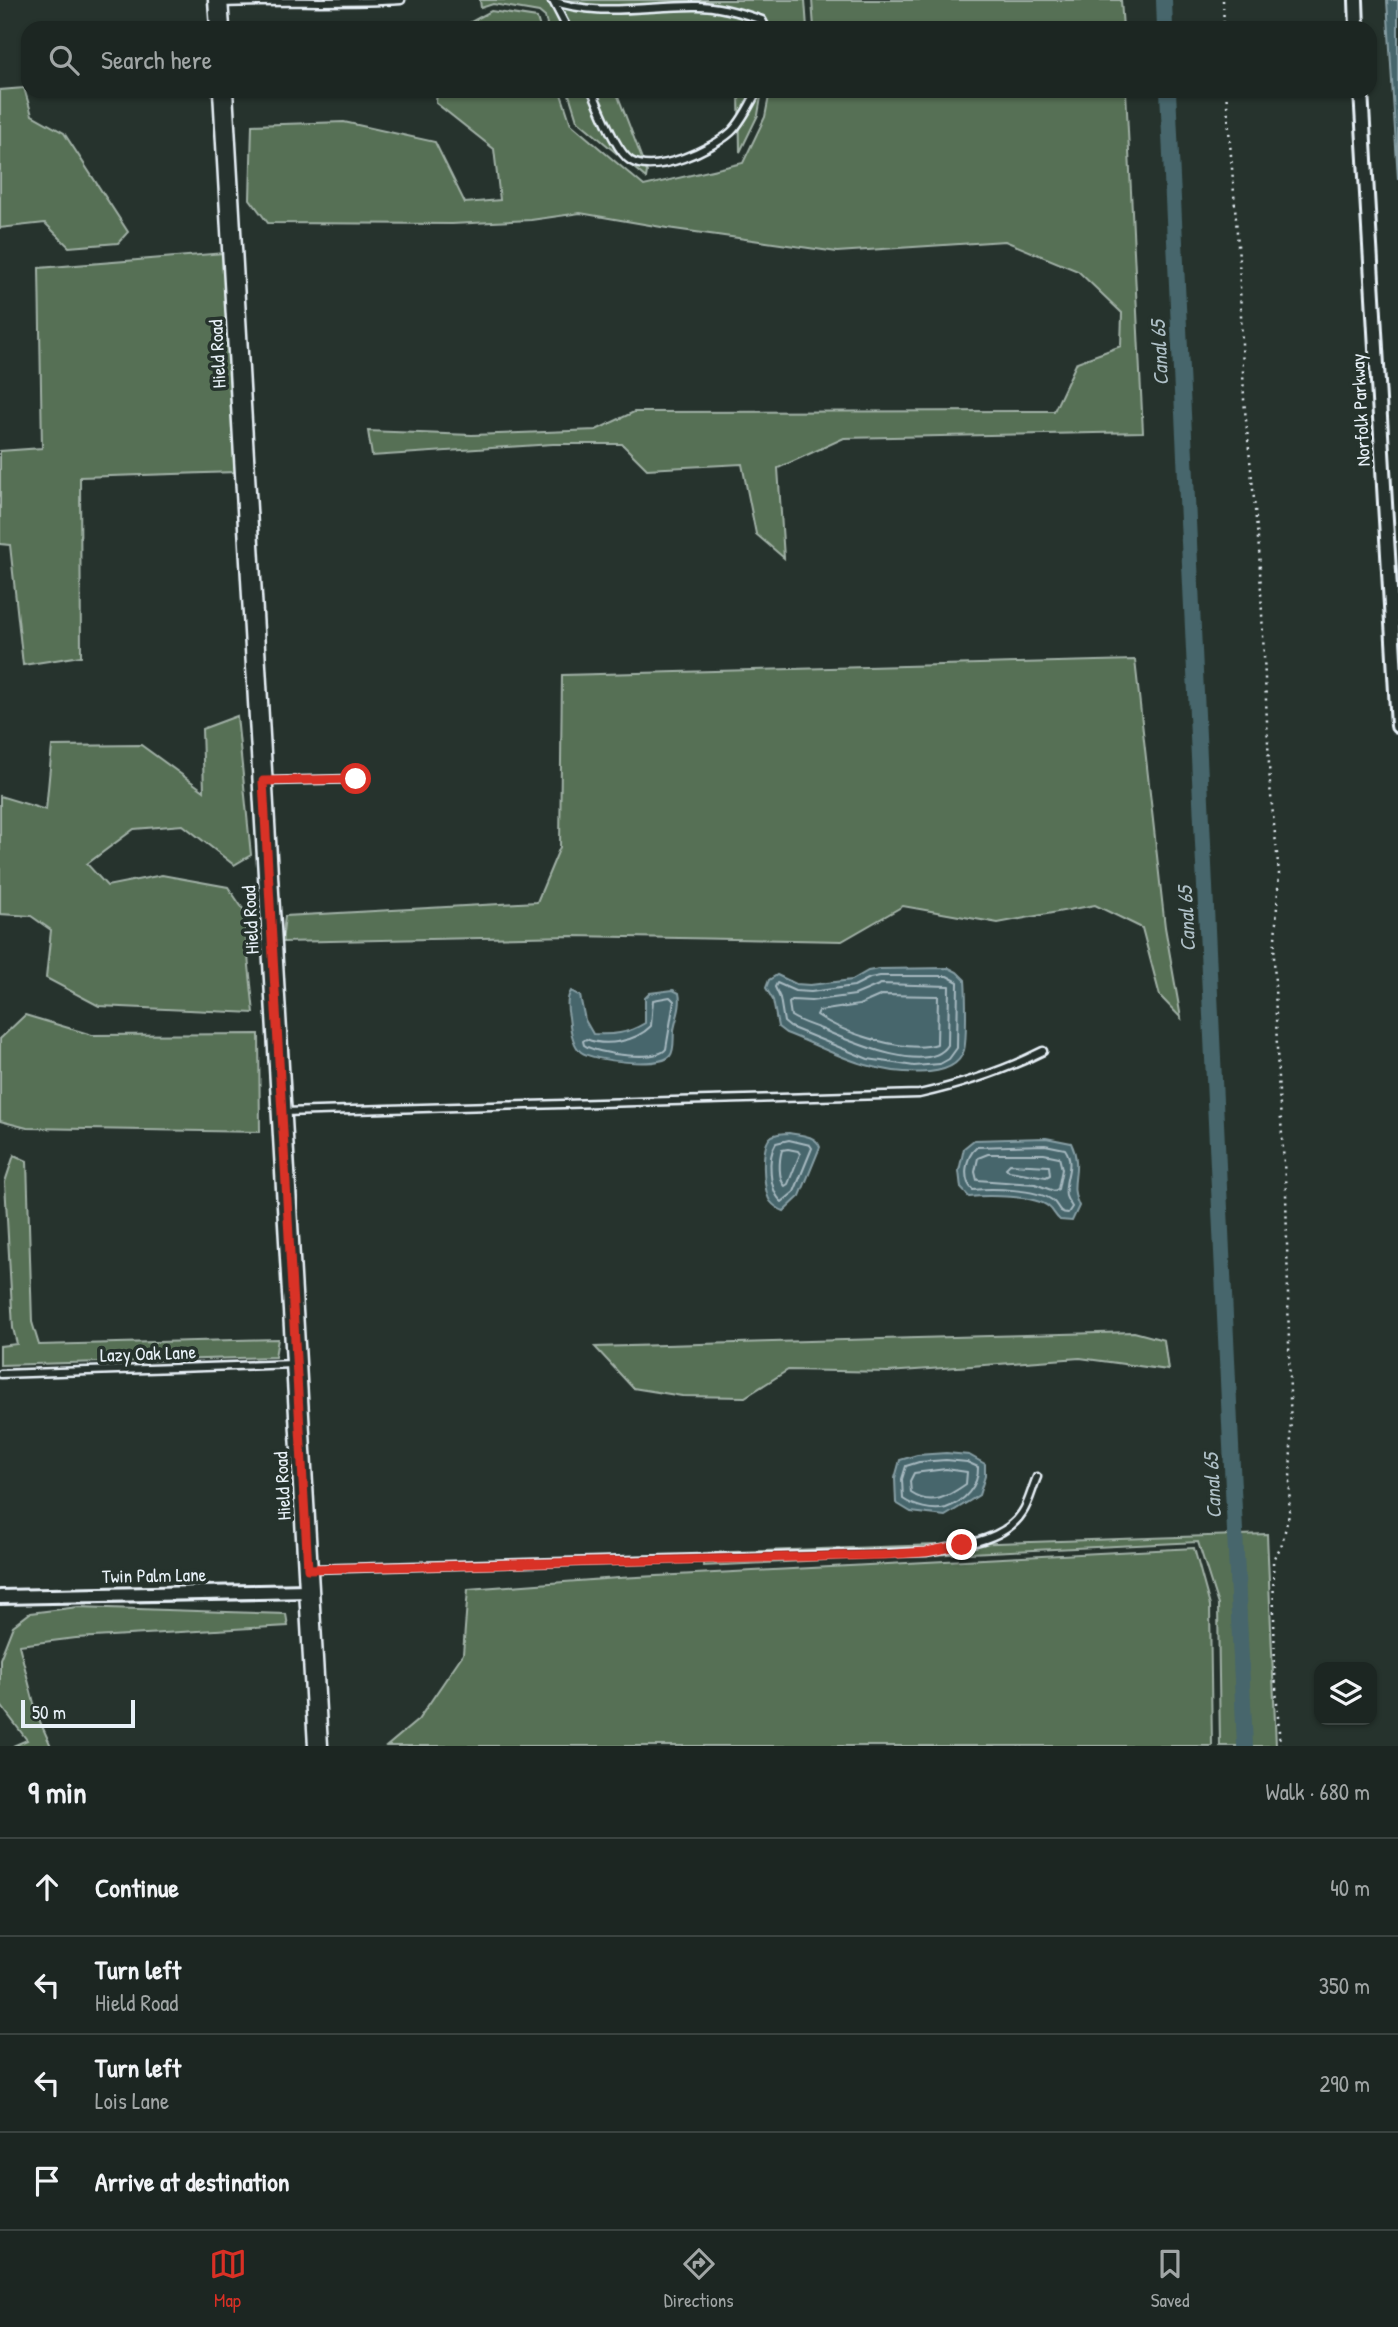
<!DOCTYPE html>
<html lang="en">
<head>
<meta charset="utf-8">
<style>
  body { margin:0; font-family:"Patrick Hand",sans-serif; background:#252e2a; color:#f1f3f6 }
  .controls { position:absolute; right:21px; bottom:21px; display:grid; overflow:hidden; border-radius:14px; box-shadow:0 2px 5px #0004 }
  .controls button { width:63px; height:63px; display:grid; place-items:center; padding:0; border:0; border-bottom:2px solid #3a4340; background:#1c2622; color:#f1f3f6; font:35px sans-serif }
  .scale { position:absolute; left:21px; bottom:18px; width:114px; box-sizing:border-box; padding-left:7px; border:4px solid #e8f1f8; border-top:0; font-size:19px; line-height:24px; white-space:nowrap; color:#e8f1f8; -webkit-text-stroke:5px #26332d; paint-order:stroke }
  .stop { position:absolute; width:21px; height:21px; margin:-16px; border:5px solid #d93025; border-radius:50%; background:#fff }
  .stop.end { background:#d93025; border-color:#fff; box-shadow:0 2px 7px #0008 }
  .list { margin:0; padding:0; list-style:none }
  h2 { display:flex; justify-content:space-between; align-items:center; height:91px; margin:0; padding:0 28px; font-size:30px }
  h2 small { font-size:23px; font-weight:400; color:#a0a5a5 }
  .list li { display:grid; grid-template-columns:46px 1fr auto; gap:21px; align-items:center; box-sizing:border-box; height:98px; padding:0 28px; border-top:2px solid #3a4340 }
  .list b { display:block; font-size:26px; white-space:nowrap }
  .list p { margin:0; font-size:23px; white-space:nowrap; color:#a0a5a5 }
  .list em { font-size:23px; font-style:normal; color:#a0a5a5 }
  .icon { flex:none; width:38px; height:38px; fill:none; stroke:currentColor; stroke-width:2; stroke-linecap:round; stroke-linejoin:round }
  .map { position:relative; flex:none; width:1398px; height:1746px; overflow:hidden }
  .search { position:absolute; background:#1c2622; box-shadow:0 2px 5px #0004; left:21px; right:21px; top:21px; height:77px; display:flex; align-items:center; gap:18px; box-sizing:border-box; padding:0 24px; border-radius:21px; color:#a0a5a5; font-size:26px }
  .sheet { height:483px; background:#1c2622 }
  nav { display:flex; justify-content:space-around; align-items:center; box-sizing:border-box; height:98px; border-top:2px solid #3a4340; background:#1c2622; font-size:19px; color:#a0a5a5 }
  nav a { display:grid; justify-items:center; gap:4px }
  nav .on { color:#d93025 }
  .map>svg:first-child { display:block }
</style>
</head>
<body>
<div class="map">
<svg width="1398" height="1746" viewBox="0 0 1398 1746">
  <rect width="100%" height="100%" fill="#26332d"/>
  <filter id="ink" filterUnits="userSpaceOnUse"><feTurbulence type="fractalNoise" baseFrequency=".0143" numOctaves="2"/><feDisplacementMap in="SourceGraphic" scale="14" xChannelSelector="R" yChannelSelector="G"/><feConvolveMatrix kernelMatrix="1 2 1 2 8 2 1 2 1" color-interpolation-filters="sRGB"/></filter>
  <g filter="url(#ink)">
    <g fill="#577055" stroke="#a0b0a6" stroke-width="2">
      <path d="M480,0H805L807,28H704L675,22L670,28H548L545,17L539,12L493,4L481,8Z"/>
      <path d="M812,0H1121L1123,28H814Z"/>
      <path d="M491,11L537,18L540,28H460Z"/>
      <path d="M24,88L32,115L64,133L128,232L118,243L69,247L45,223L0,228V90Z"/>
      <path d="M437,91H560L571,124L644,186L743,163L765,117L770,91H1126L1143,432L844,438L778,468L784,558L756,534L742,464L647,469L622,444H553L372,456L368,431L472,435L596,430L634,412L1054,411L1077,362L1121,346L1122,313L1078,271L1005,241L837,252L667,228L580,213L531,220L452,224L268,223L250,199L252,125L344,122L435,142L465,203L500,200L494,149L436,103Z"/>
      <path d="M568,91H616L647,172L646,178L577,120Z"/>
      <path d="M739,91H762L758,115L740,152Z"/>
      <path d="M224,253L236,472L80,477L81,656L23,665L10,545L0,544V451L42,448L39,268Z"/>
      <path d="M1135,660L1165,927L1181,1018L1160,996L1142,928L1095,905L998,923L903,906L842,941L573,936L282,942L285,916L537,902L560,847L562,675Z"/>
      <path d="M237,716L251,855L234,865L183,825L134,829L87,864L107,886L162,875L228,887L243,909L254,1013L99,1006L46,978L51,930L31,916L0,914V796L46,810L52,746L141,745L204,791L202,729Z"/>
      <path d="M25,1015L92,1035L259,1034L260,1132L27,1128L0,1121V1039Z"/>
      <path d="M14,1155L27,1161L32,1322L39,1345L278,1339L275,1357L0,1365V1346L17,1344L13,1328L5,1182Z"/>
      <path d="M1134,1332L1164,1340L1168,1370L1080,1358L888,1372L788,1370L745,1397L682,1396L633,1388L595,1347Z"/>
      <path d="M1267,1534L1276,1746H1220L1218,1605L1198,1542L703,1566V1553Z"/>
      <path d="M1194,1548L1210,1606L1212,1746H387L418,1720L463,1654L468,1589L618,1578Z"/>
      <path d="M78,1607L286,1614L288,1626L76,1638L19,1645L37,1715L51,1746H13L27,1740L0,1704V1659L13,1626L30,1613Z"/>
    </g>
    <g fill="#46666c" stroke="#879ea4" stroke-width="2">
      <path d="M1387,0H1398V179Z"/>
      <path d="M949,968L957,972L965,980C966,993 967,1038 964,1050C955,1083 890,1072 866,1065C839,1058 813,1043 786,1033L778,1027L773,1000L766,988L769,980L777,975L796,984L810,985L852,980L868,971L879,969Z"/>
      <path d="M673,990L679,993C682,1006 676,1018 674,1030C673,1039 675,1050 670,1056C660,1068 593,1061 581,1052C572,1045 570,1028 569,1017C567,1008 566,999 571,991L580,996L585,1020L593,1034C613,1035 627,1034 645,1023V998L650,993Z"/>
      <path d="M789,1133C800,1135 816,1135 820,1147L800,1196L784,1211C778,1209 774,1206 770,1201C763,1190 760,1144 772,1136C776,1134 784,1133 789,1133Z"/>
      <path d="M1046,1138L1071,1143C1084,1170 1067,1183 1079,1206L1072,1221L1060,1220C1055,1216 1053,1210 1049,1207C1036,1195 986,1195 969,1197L961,1188L959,1171L964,1148L974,1140Z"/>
      <path d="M946,1453L969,1455L985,1464V1476L979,1495L945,1516L911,1512L896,1503L895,1478L900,1460L917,1455Z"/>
    </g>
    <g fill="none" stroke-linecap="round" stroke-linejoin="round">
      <g stroke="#a7b9c0" stroke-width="2">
        <path d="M880,976H947L958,982L957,1048L949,1059L940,1064L914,1066L868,1059L790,1027L784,1022L780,998L775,987L777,983L795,991L811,992L854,986L870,978Z"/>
        <path d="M881,984L949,986L948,1045C928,1077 847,1040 821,1029C811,1025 800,1022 791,1016L789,1003L792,1000L811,1001L855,995Z"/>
        <path d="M882,995L938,996L937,1044C906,1054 843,1033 817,1015L819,1011L859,1005Z"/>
        <path d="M670,997L674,1001L666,1049C657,1062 596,1054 584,1045L583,1041L586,1039C606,1047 635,1042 651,1026L653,1000Z"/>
        <path d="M789,1140L810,1145L812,1148L794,1192L782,1202C769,1191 767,1157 776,1143Z"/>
        <path d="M1045,1145L1065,1149C1076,1165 1063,1179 1066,1196C1067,1200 1070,1203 1072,1207L1068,1213C1057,1213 1059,1205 1052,1200C1036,1189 992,1188 973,1190C962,1180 965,1157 977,1147Z"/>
        <path d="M788,1149L798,1151L800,1154L788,1184L785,1186C778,1179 779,1160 782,1150Z"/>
        <path d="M988,1154H1044L1059,1157L1062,1169L1058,1189L1054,1191L1035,1184L977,1180L975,1172L978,1158Z"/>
        <path d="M1010,1164L1049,1166L1050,1175L1046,1177L1009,1171L1006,1168Z"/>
        <path d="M946,1460L967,1462L978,1467C979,1486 964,1502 946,1508C933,1512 913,1506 903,1499L902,1479L906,1466L919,1462Z"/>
        <path d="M946,1469L967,1472L966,1484C949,1496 932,1507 911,1493L910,1481L914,1473Z"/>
      </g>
      <g stroke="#46666c" stroke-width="16">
        <path d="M1164,0L1165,28"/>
        <path d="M1168,91L1245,1746"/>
      </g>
      <g stroke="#e8f1f8" stroke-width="11">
        <g id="lane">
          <path d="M551,0C596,18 651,5 698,6C719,6 742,13 762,20L766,28"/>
          <path d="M553,1L567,28"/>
          <path d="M220,3C281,0 341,4 401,0"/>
          <path d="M592,91C600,108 616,152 631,161C656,175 712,149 731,132C741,123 751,103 757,91"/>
          <path d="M265,781L356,779"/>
          <path d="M283,1112L919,1094C963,1084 1004,1071 1043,1051"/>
          <path d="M0,1374L294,1364"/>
          <path d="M310,1569L926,1552C957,1546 1004,1542 1022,1513C1029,1503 1032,1488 1037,1477"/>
        </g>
      </g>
      <g stroke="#e8f1f8" stroke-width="18">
        <g id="street">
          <path d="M1356,0L1357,28"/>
          <path d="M1361,91L1398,726"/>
          <path d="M0,1597L309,1591"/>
        </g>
      </g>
      <g stroke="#e8f1f8" stroke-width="23">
        <g id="secondary">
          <path d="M218,0L220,28"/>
          <path d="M223,91L318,1746"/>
        </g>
      </g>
      <g stroke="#e8f1f8" stroke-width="2.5" stroke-dasharray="2 5" stroke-linecap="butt">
        <path d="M1223,0L1224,28"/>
        <path d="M1226,91L1239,258L1244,400L1259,549L1270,786L1279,873L1274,956L1278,1078L1286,1192L1291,1447L1289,1515L1281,1547L1273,1559L1275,1673L1280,1746"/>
      </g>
      <use href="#lane" stroke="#26332d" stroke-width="6"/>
      <use href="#street" stroke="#26332d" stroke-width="12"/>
      <use href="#secondary" stroke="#26332d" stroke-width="18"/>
    </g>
  </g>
  <g fill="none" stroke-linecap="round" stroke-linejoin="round" filter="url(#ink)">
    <path stroke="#d93025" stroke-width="9" d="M356,779L263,781L308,1569L882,1555L926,1552L962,1545"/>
  </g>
  <g text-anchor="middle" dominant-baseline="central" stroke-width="7" stroke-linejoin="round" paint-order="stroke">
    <g font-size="19" fill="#e8f1f8" stroke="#26332d">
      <text transform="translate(217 354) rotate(-93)">Hield Road</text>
      <text transform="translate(1360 410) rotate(-93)">Norfolk Parkway</text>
      <text transform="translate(250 920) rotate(-93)">Hield Road</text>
      <text transform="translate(148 1353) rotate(-2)">Lazy Oak Lane</text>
      <text transform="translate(282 1486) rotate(-93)">Hield Road</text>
      <text transform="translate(154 1575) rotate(-1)">Twin Palm Lane</text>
    </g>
    <g font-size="21" font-style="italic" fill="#afc0c7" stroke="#26332d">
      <text transform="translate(1159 353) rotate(-93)">Canal 65</text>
      <text transform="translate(1186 919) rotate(-93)">Canal 65</text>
      <text transform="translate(1212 1486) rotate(-93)">Canal 65</text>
    </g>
  </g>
</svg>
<div class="controls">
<button><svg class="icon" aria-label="layers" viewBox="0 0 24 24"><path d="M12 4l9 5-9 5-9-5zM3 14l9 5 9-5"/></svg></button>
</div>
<div class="scale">50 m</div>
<div class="stop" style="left:356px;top:779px"></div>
<div class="stop end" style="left:962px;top:1545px"></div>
<div class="search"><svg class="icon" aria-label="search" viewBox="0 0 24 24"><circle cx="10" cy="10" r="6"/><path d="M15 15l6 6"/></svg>Search here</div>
</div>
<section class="sheet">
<h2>9 min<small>Walk · 680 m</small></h2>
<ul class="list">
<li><svg class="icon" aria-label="ahead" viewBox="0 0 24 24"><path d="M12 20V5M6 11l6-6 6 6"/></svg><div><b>Continue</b></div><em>40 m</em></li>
<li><svg class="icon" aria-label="left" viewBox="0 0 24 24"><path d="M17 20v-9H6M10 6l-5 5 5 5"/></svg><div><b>Turn left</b><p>Hield Road</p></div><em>350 m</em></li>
<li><svg class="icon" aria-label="left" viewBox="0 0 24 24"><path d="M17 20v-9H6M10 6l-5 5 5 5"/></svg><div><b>Turn left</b><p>Lois Lane</p></div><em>290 m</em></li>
<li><svg class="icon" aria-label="arrive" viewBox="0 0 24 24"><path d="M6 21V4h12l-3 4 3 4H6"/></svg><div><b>Arrive at destination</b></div></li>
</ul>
</section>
<nav>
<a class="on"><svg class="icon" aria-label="map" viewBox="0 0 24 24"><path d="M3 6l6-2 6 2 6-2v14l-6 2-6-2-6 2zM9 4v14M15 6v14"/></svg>Map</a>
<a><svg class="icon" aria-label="directions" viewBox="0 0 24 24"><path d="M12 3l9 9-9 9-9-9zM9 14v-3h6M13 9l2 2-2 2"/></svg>Directions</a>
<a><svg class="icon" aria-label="saved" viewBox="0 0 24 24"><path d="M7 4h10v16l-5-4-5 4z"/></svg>Saved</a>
</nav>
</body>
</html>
